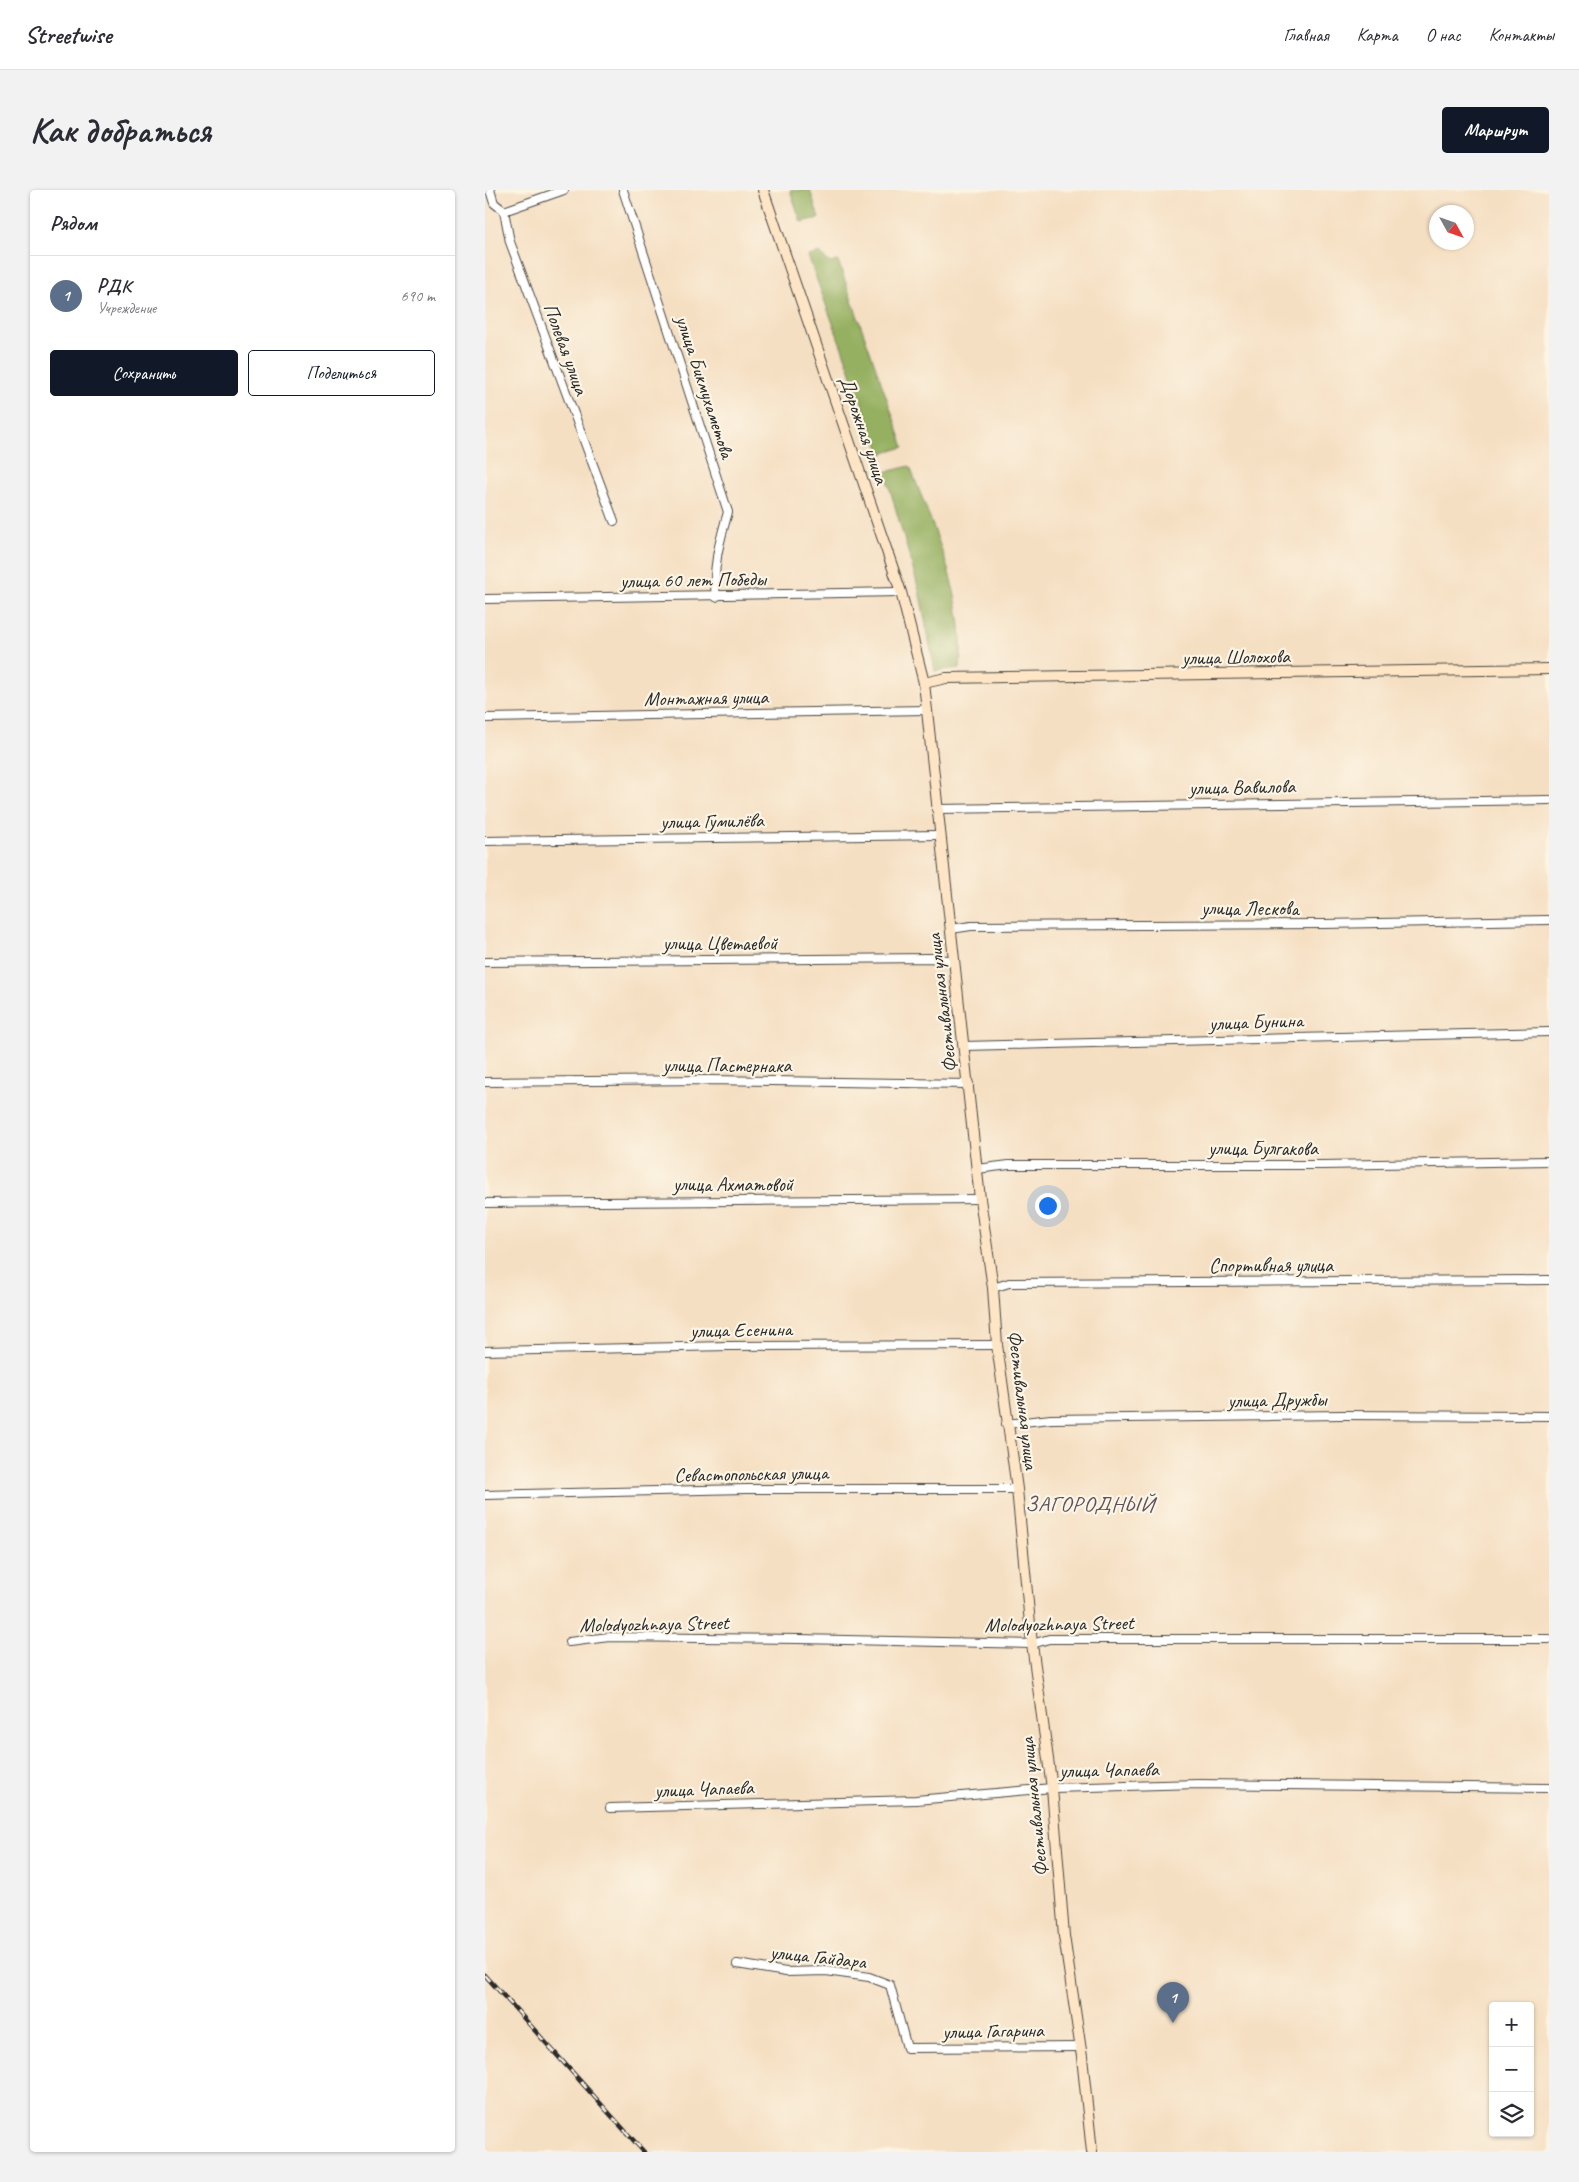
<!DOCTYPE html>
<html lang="ru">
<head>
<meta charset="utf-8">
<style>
  body { margin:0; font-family:Caveat,sans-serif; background:#f2f2f3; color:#2b2b33 }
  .controls { position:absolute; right:15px; bottom:15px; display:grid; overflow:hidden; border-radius:5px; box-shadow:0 1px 4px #0004 }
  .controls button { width:45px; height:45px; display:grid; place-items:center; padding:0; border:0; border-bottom:1px solid #e1e1e2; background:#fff; color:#2b2b33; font:25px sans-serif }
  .compass { position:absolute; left:944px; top:15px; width:45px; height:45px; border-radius:50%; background:#fff; box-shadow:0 1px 4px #0004; rotate:130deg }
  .you { position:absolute; left:562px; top:1015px; width:18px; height:18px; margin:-12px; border:4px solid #fff; border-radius:50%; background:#1a73e8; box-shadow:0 0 0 8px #1a73e833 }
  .badge { display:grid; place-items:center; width:32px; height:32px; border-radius:50%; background:#111827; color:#fff; font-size:16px; font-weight:700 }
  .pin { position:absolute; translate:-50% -41px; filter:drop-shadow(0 1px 2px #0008) }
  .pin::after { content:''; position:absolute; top:26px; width:18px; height:15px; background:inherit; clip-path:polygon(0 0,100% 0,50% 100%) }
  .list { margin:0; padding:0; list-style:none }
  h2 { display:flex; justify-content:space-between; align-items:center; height:65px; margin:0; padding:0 20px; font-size:21px }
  h2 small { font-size:16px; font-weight:400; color:#7c7c81 }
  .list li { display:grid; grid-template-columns:32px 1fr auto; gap:15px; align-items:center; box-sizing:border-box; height:80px; padding:0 20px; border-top:1px solid #e1e1e2 }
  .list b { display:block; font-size:19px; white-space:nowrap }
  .list p { margin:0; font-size:16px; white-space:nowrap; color:#7c7c81 }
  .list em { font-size:16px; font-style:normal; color:#7c7c81 }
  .actions { display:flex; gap:10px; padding:15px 20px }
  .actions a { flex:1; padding:11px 0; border:1px solid #111827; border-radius:5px; text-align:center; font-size:18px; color:#111827 }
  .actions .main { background:#111827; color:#fff }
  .icon { flex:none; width:28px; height:28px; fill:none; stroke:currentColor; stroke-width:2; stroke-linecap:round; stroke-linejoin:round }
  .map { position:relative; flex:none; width:1064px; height:1962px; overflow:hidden; border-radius:5px }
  header { display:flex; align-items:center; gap:30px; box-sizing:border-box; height:70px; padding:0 25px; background:#fff; border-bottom:1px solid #e1e1e2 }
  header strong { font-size:24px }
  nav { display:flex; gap:28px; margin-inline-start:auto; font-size:18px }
  .intro { display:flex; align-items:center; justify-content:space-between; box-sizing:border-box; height:120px; padding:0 30px }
  h1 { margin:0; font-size:35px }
  .button { padding:12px 22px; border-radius:5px; background:#111827; color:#fff; font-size:18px; font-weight:700 }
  main { display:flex; gap:30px; padding:0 30px }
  aside { flex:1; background:#fff; border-radius:5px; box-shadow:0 1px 4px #0004 }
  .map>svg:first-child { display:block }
</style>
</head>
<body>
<header>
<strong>Streetwise</strong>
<nav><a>Главная</a><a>Карта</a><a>О нас</a><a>Контакты</a></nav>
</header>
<div class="intro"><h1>Как добраться</h1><a class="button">Маршрут</a></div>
<main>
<aside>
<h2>Рядом<small></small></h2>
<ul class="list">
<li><span class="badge" style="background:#5c6f8a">1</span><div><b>РДК</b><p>Учреждение</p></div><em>690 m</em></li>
</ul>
<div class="actions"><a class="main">Сохранить</a><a>Поделиться</a></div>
</aside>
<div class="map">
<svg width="1064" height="1962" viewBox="0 0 1064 1962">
  <rect width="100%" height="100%" fill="#fcf5e5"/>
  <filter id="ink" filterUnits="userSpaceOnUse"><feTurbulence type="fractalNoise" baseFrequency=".02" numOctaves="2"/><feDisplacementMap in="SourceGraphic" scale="10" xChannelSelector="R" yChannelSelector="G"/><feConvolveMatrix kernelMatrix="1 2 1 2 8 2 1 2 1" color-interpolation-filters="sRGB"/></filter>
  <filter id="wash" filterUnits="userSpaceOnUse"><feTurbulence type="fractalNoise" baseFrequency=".0096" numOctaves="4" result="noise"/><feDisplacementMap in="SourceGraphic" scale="20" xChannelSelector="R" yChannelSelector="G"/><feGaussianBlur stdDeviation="1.12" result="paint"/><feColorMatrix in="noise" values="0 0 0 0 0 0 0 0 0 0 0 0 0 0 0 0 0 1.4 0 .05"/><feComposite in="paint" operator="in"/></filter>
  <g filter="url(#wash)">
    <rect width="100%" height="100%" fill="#f5dfc2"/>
    <g fill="#95b061" stroke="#606e46">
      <path d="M305,0H325L334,28L316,32Z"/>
      <path d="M335,63L345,73L353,71L419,257L396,264L323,66Z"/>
      <path d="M425,276C448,339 483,409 475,478L450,481L434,400L400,282Z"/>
    </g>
  </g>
  <g filter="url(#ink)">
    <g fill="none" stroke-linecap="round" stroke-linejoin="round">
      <g stroke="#494642" stroke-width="10">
        <g id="street">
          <path d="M5,0L9,13L19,21L25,52L129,331"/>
          <path d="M138,0L243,322C235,350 227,377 231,407"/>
          <path d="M19,21L79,0"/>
          <path d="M0,409L416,402"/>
          <path d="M0,528L442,520"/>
          <path d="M451,619L1064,610"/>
          <path d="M0,651L454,645"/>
          <path d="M466,739L486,736L839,734L1064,730"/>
          <path d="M0,772L447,768L469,771"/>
          <path d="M479,856L1064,842"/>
          <path d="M0,892L225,890L484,894"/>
          <path d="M492,979L524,975H838L1064,971"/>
          <path d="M0,1013L495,1009"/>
          <path d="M508,1098L524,1093L1064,1090"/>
          <path d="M0,1161L244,1156L512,1155"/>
          <path d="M521,1234L566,1229L857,1225L1064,1226"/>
          <path d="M0,1305L261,1299H532"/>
          <path d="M84,1452L124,1447L313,1449L547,1454L564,1449H1064"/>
          <path d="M125,1618L431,1610L567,1598L713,1594L1064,1598"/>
          <path d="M252,1774L301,1782L341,1781L384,1787L405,1795L422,1858L594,1857"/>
        </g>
      </g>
      <g stroke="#494642" stroke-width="12">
        <g id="secondary">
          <path d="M278,0L416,402L439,493L495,1009L508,1098L512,1155L532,1299L547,1454L567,1598L579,1746L597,1867L607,1962"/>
          <path d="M439,493L461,488L1064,479"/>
        </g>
      </g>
      <use href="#street" stroke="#fff" stroke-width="8"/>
      <use href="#secondary" stroke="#fee5c5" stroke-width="10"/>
      <g stroke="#2b2b2b" stroke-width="4.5">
        <path id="rail" d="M0,1785L159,1962"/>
      </g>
      <use href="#rail" stroke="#fcf5e5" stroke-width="2.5" stroke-dasharray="8" stroke-linecap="butt"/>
    </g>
  </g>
  <g text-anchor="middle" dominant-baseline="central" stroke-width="4.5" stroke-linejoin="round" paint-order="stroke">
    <g font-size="20" fill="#2b2b2b" stroke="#fcf5e5">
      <text transform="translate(81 159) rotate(70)">Полевая улица</text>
      <text transform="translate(220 197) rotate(72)">улица Бикмухаметова</text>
      <text transform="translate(379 240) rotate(71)">Дорожная улица</text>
      <text transform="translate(208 390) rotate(-1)">улица 60 лет Победы</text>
      <text transform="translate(751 467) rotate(-1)">улица Шолохова</text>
      <text transform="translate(221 508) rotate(-1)">Монтажная улица</text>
      <text transform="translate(757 597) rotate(-1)">улица Вавилова</text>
      <text transform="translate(227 631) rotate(-1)">улица Гумилёва</text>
      <text x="765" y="718">улица Лескова</text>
      <text x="235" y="753">улица Цветаевой</text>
      <text transform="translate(457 813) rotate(-97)">Фестивальная улица</text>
      <text transform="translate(771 832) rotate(-2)">улица Бунина</text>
      <text x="242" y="875">улица Пастернака</text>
      <text x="778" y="958">улица Булгакова</text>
      <text x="248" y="994">улица Ахматовой</text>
      <text x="786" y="1075">Спортивная улица</text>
      <text transform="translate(256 1140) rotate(-1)">улица Есенина</text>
      <text transform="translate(538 1210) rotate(83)">Фестивальная улица</text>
      <text transform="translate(792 1210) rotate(-1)">улица Дружбы</text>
      <text transform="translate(266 1284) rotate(-1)">Севастопольская улица</text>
      <text transform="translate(169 1434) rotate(-1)">Molodyozhnaya Street</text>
      <text transform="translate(574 1434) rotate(-1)">Molodyozhnaya Street</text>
      <text transform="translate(624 1580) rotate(-1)">улица Чапаева</text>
      <text transform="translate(219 1599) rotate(-2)">улица Чапаева</text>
      <text transform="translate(549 1617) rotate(-96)">Фестивальная улица</text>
      <text transform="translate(333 1767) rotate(6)">улица Гайдара</text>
      <text transform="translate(508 1841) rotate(-1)">улица Гагарина</text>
    </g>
    <g font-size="22" letter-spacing="1" fill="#5d525e" stroke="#fcf5e5">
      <text x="605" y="1314">ЗАГОРОДНЫЙ</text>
    </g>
  </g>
</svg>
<div class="controls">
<button>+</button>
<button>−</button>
<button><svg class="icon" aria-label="layers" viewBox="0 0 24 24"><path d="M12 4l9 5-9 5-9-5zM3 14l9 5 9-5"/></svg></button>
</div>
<svg class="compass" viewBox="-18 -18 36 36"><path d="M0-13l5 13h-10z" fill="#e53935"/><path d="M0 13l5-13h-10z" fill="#7c7c81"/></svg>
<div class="you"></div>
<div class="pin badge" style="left:688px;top:1833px;background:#5c6f8a">1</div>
</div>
</main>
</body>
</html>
